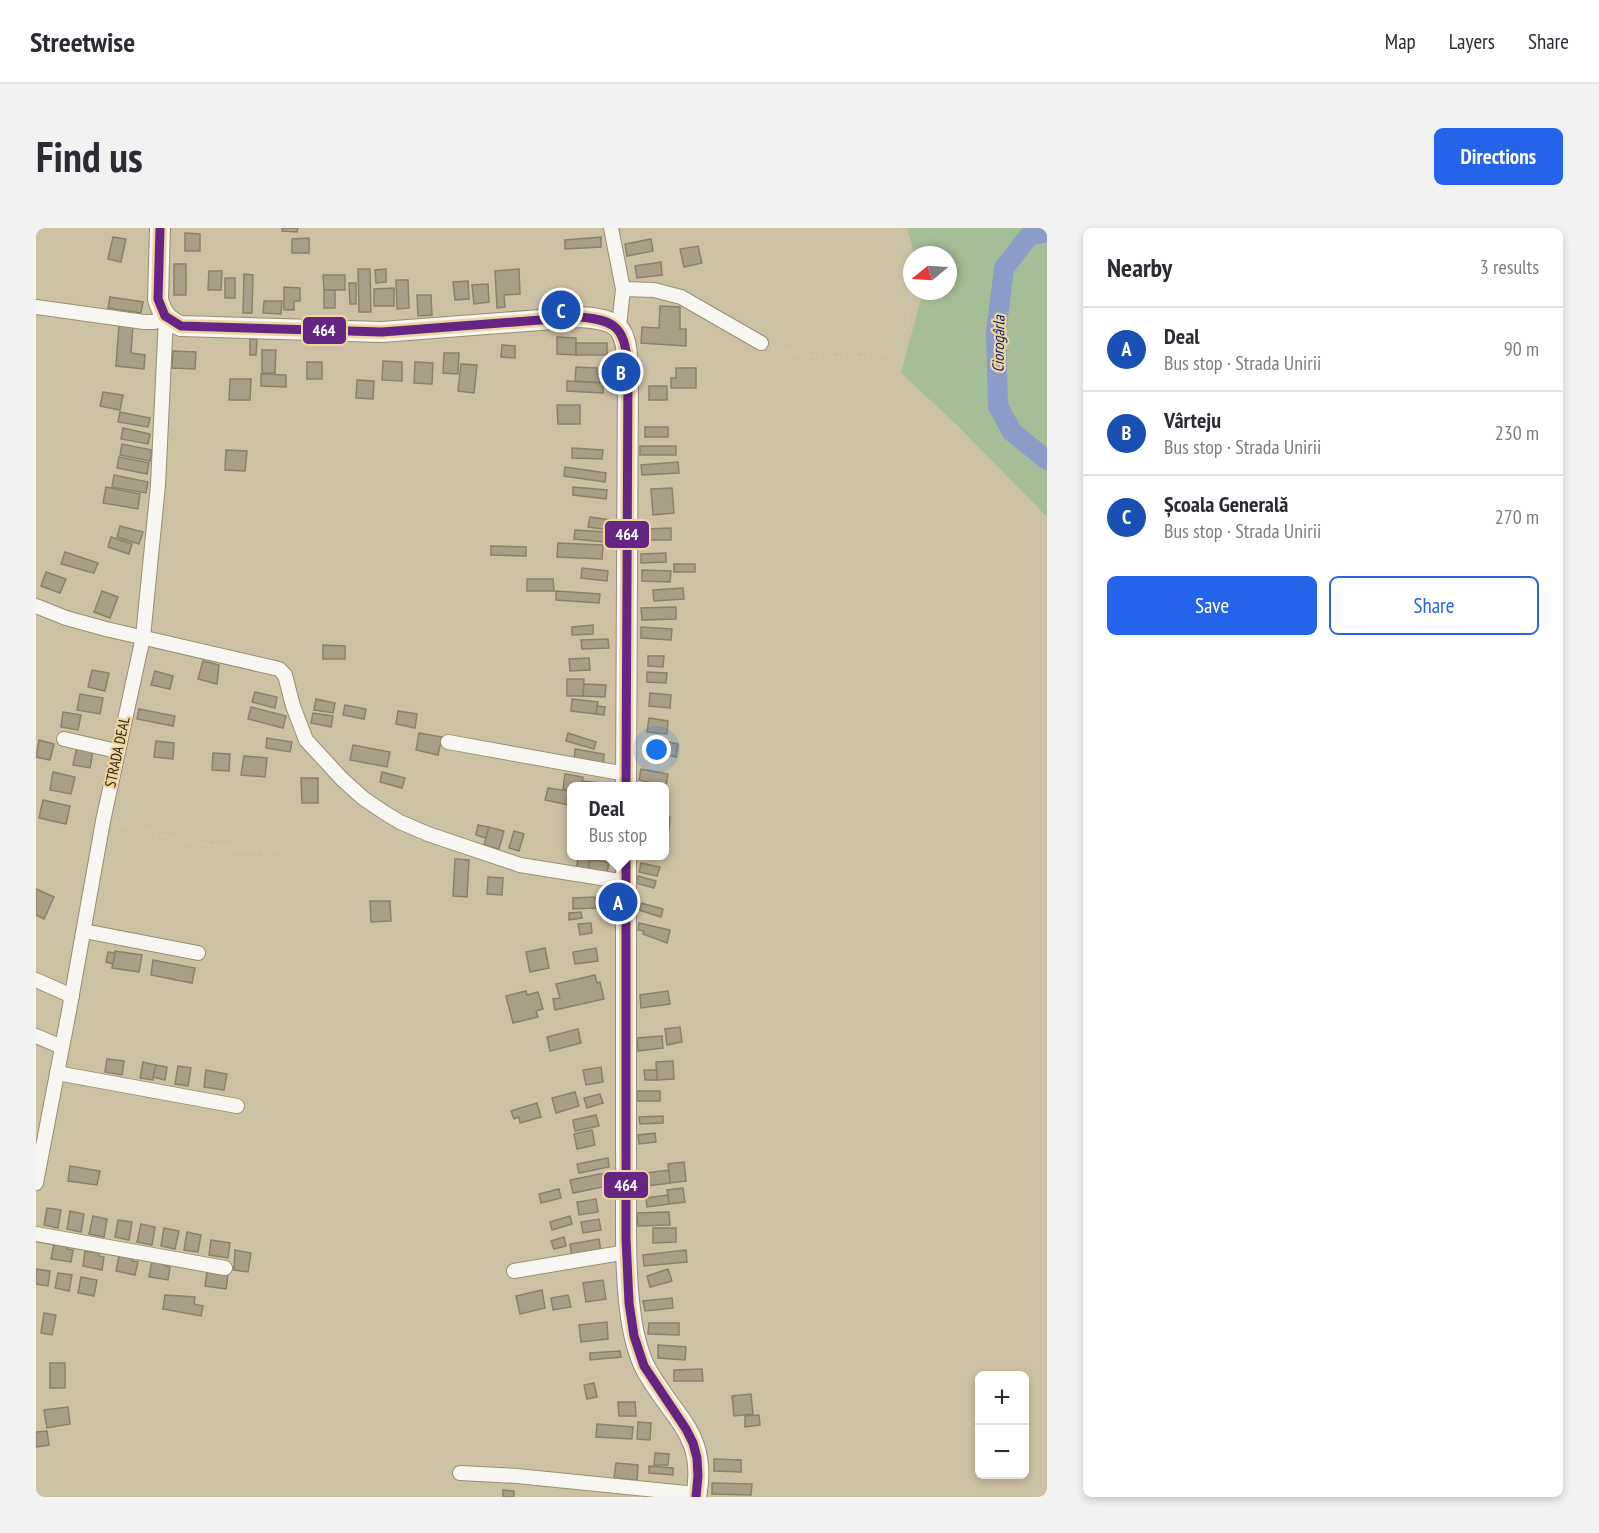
<!DOCTYPE html>
<html lang="en">
<head>
<meta charset="utf-8">
<style>
  body { margin:0; font-family:"PT Sans Narrow",sans-serif; background:#f2f2f3; color:#2b2b33 }
  .controls { position:absolute; right:18px; bottom:18px; display:grid; overflow:hidden; border-radius:9px; box-shadow:0 3px 9px #0003 }
  .controls button { width:54px; height:54px; display:grid; place-items:center; padding:0; border:0; border-bottom:2px solid #e1e1e2; background:#fff; color:#2b2b33; font:30px sans-serif }
  .compass { position:absolute; left:867px; top:18px; width:54px; height:54px; border-radius:50%; background:#fff; box-shadow:0 3px 9px #0003; rotate:252deg }
  .you { position:absolute; left:621px; top:522px; width:21px; height:21px; margin:-15px; border:4px solid #fff; border-radius:50%; background:#1a73e8; box-shadow:0 0 0 9px #1a73e833 }
  .badge { display:grid; place-items:center; width:39px; height:39px; border-radius:50%; background:#2563eb; color:#fff; font-size:20px; font-weight:700 }
  .pin { position:absolute; translate:-50% -50%; border:3px solid #fff; box-shadow:0 2px 6px #0006 }
  .popup { position:absolute; left:531px; top:554px; width:102px; height:78px; box-sizing:border-box; display:grid; place-content:center; border-radius:9px; background:#fff; filter:drop-shadow(0 2px 4px #0005); font-size:20px; white-space:nowrap; color:#7c7c81 }
  .popup b { font-size:22px; color:#2b2b33 }
  .popup::after { content:''; position:absolute; left:50%; top:100%; margin-left:-12px; border:12px solid transparent; border-top-color:#fff }
  .list { margin:0; padding:0; list-style:none }
  h2 { display:flex; justify-content:space-between; align-items:center; height:78px; margin:0; padding:0 24px; font-size:26px }
  h2 small { font-size:20px; font-weight:400; color:#7c7c81 }
  .list li { display:grid; grid-template-columns:39px 1fr auto; gap:18px; align-items:center; box-sizing:border-box; height:84px; padding:0 24px; border-top:2px solid #e1e1e2 }
  .list b { display:block; font-size:22px; white-space:nowrap }
  .list p { margin:0; font-size:20px; white-space:nowrap; color:#7c7c81 }
  .list em { font-size:20px; font-style:normal; color:#7c7c81 }
  .actions { display:flex; gap:12px; padding:18px 24px }
  .actions a { flex:1; padding:14px 0; border:2px solid #2563eb; border-radius:9px; text-align:center; font-size:21px; color:#2563eb }
  .actions .main { background:#2563eb; color:#fff }
  .map { position:relative; flex:none; width:1011px; height:1269px; overflow:hidden; border-radius:9px }
  header { display:flex; align-items:center; gap:36px; box-sizing:border-box; height:84px; padding:0 30px; background:#fff; border-bottom:2px solid #e1e1e2 }
  header strong { font-size:28px }
  nav { display:flex; gap:33px; margin-inline-start:auto; font-size:21px }
  .intro { display:flex; align-items:center; justify-content:space-between; box-sizing:border-box; height:144px; padding:0 36px }
  h1 { margin:0; font-size:42px }
  .button { padding:15px 27px; border-radius:9px; background:#2563eb; color:#fff; font-size:21px; font-weight:700 }
  main { display:flex; gap:36px; padding:0 36px }
  aside { flex:1; background:#fff; border-radius:9px; box-shadow:0 3px 9px #0003 }
  .map>svg:first-child { display:block }
</style>
</head>
<body>
<header>
<strong>Streetwise</strong>
<nav><a>Map</a><a>Layers</a><a>Share</a></nav>
</header>
<div class="intro"><h1>Find us</h1><a class="button">Directions</a></div>
<main>
<div class="map">
<svg width="1011" height="1269" viewBox="0 0 1011 1269">
  <rect width="100%" height="100%" fill="#cdc1a4"/>
  <path fill="#a5be97" d="M871,0H1011V289L922,198L865,145L887,63H912V27H878Z"/>
  <g fill="none" stroke-linecap="round" stroke-linejoin="round">
    <path stroke="#8c9cc8" stroke-width="20" d="M1011,4L993,8L968,40L960,105L962,178L976,204L1011,232"/>
  </g>
  <g fill="#a99f88" stroke="#8a8169" stroke-width="1.5">
    <path d="M246,0H262L261,4L246,3Z"/>
    <path d="M149,5L164,6V23H149Z"/>
    <path d="M77,9L90,11L85,34L72,31Z"/>
    <path d="M565,9V19L529,21V12Z"/>
    <path d="M273,10V25H256V11Z"/>
    <path d="M615,11L617,23L591,28L589,16Z"/>
    <path d="M662,18L666,35L648,39L644,21Z"/>
    <path d="M625,34L626,47L601,50L599,38Z"/>
    <rect x="138" y="36" width="12" height="31"/>
    <path d="M322,41H334L335,84H323Z"/>
    <path d="M350,41V54L340,55L339,42Z"/>
    <path d="M483,41L484,66L468,67L469,79L461,80L459,43Z"/>
    <path d="M173,43H186L185,62H172Z"/>
    <path d="M208,46L217,47L216,85H207Z"/>
    <path d="M287,47H309V62H288Z"/>
    <rect x="189" y="50" width="10" height="20"/>
    <path d="M360,52H372L373,80L361,81Z"/>
    <path d="M432,53L433,71L419,72L417,54Z"/>
    <path d="M313,55H320V76H314Z"/>
    <path d="M452,56L453,74L438,76L436,57Z"/>
    <path d="M248,59L264,60V73H258V82H248Z"/>
    <path d="M358,60V78H338V61Z"/>
    <rect x="288" y="62" width="11" height="18"/>
    <path d="M381,67H395L396,87L382,88Z"/>
    <path d="M74,69L107,74L105,85L72,80Z"/>
    <path d="M228,73H246L245,86L227,85Z"/>
    <path d="M624,78L644,79V101H650V118L605,115L606,99L623,100Z"/>
    <path d="M83,96L97,98L95,125L109,127L108,141L80,138Z"/>
    <path d="M521,109L540,110V127L521,126Z"/>
    <path d="M214,111H221L220,127H214Z"/>
    <rect x="540" y="115" width="31" height="12"/>
    <path d="M466,117L479,118V130L465,129Z"/>
    <path d="M226,122H240L239,145H226Z"/>
    <path d="M137,123L160,124L159,141L136,140Z"/>
    <path d="M408,125H423L422,146L407,145Z"/>
    <path d="M347,133L366,134V153L346,152Z"/>
    <rect x="271" y="134" width="15" height="17"/>
    <path d="M379,134L397,135L396,156L378,155Z"/>
    <path d="M425,136L441,137L438,165L422,163Z"/>
    <path d="M540,139L561,140V146H567V155L539,153Z"/>
    <path d="M640,140H660V160H635V150H640Z"/>
    <path d="M225,146L250,147V159L225,158Z"/>
    <path d="M194,151H215L214,172H193Z"/>
    <path d="M321,152L338,153L337,171L320,170Z"/>
    <path d="M531,153L567,155V165L531,163Z"/>
    <rect x="613" y="158" width="18" height="14"/>
    <path d="M67,164L87,167L84,182L64,178Z"/>
    <path d="M521,177H544V196H522Z"/>
    <path d="M84,184L114,190L112,199L82,194Z"/>
    <rect x="609" y="199" width="23" height="10"/>
    <path d="M87,200L114,206L112,216L85,211Z"/>
    <path d="M86,216L116,222L114,233L84,227Z"/>
    <rect x="604" y="218" width="36" height="9"/>
    <path d="M536,220L567,222L566,231L536,230Z"/>
    <path d="M190,222L211,223L209,243L189,242Z"/>
    <path d="M83,229L113,235L111,246L81,240Z"/>
    <path d="M642,234L643,245L606,247L605,237Z"/>
    <path d="M529,239L570,245L569,254L528,248Z"/>
    <path d="M78,247L112,254L110,265L76,259Z"/>
    <path d="M70,259L104,266L102,281L67,275Z"/>
    <path d="M537,259L571,262L570,271L537,267Z"/>
    <path d="M636,260L638,285L617,287L615,261Z"/>
    <path d="M554,289L574,292L573,302L552,299Z"/>
    <path d="M84,298L107,304L103,316L81,309Z"/>
    <path d="M635,300V312H611L610,301Z"/>
    <path d="M539,302L570,304L569,314L538,311Z"/>
    <path d="M75,309L96,316L93,326L72,319Z"/>
    <path d="M522,315L567,317L566,331L521,329Z"/>
    <path d="M455,318L490,319V328L455,327Z"/>
    <path d="M29,324L62,335L58,345L25,336Z"/>
    <path d="M630,325V334L605,335V326Z"/>
    <rect x="638" y="336" width="21" height="8"/>
    <path d="M546,340L572,343L571,353L545,350Z"/>
    <path d="M606,342L635,343L634,354L606,353Z"/>
    <path d="M10,344L30,351L24,365L5,358Z"/>
    <path d="M491,351H517L518,363H491Z"/>
    <path d="M647,360L648,371L618,373L617,362Z"/>
    <path d="M66,363L82,369L74,390L58,384Z"/>
    <path d="M520,363L564,366L563,375L520,372Z"/>
    <path d="M640,379V391L606,392L605,380Z"/>
    <path d="M557,397V406L536,407V399Z"/>
    <path d="M605,399L636,401L635,412L605,410Z"/>
    <path d="M572,411L573,420L546,421L545,412Z"/>
    <path d="M287,417L309,418V431H287Z"/>
    <path d="M612,428H628L627,439L612,438Z"/>
    <path d="M553,430L554,442L534,443L533,431Z"/>
    <path d="M167,433L183,437L181,456L162,451Z"/>
    <path d="M56,442L73,445L69,463L52,459Z"/>
    <path d="M119,443L137,448L134,461L115,457Z"/>
    <path d="M611,444L631,445L630,455L611,454Z"/>
    <path d="M531,451H548L547,468H531Z"/>
    <path d="M548,456L570,457L569,469L547,468Z"/>
    <path d="M219,464L241,469L239,480L216,474Z"/>
    <path d="M614,465L635,467L634,480L613,478Z"/>
    <path d="M44,466L67,470L64,486L41,482Z"/>
    <path d="M280,471L299,475L297,485L278,482Z"/>
    <path d="M536,471L562,474L560,486L535,483Z"/>
    <path d="M309,477L330,481L328,491L307,487Z"/>
    <path d="M561,478L569,479L568,487L560,486Z"/>
    <path d="M215,479L250,488L247,500L212,491Z"/>
    <path d="M103,481L139,488L137,498L101,491Z"/>
    <path d="M362,483L381,486L379,500L360,496Z"/>
    <path d="M27,484L45,487L42,502L25,499Z"/>
    <path d="M277,485L297,488L295,499L275,495Z"/>
    <path d="M613,490L632,493L631,506L611,504Z"/>
    <path d="M383,505L406,509L402,527L380,522Z"/>
    <path d="M532,505L560,514L558,521L530,513Z"/>
    <path d="M231,510L256,514L254,524L230,520Z"/>
    <path d="M3,512L18,516L14,532L0,529Z"/>
    <path d="M120,513L138,515L137,531L118,529Z"/>
    <path d="M628,513L642,516L640,529L625,526Z"/>
    <path d="M317,517L354,524L351,539L314,532Z"/>
    <path d="M41,519L57,522L54,540L37,537Z"/>
    <path d="M539,521L568,526L567,538L538,534Z"/>
    <path d="M177,525L194,526L193,543L176,542Z"/>
    <path d="M208,528L231,530L229,549L205,547Z"/>
    <path d="M605,541L632,546L630,558L603,552Z"/>
    <path d="M17,544L39,549L35,566L14,562Z"/>
    <path d="M346,544L369,550L366,560L344,554Z"/>
    <path d="M529,546L547,549L546,558H536V562L527,561Z"/>
    <path d="M265,550H282V575H266Z"/>
    <path d="M547,553L564,555L563,558H546Z"/>
    <path d="M512,560L533,563L531,571L534,572L533,577L509,572Z"/>
    <path d="M7,572L34,578L30,596L3,590Z"/>
    <path d="M628,589H634L633,602H628Z"/>
    <path d="M442,597L453,599L450,610L440,607Z"/>
    <path d="M453,599L468,603L463,621L448,617Z"/>
    <path d="M478,603L488,606L483,623L473,620Z"/>
    <path d="M542,630L554,632L552,646L540,644Z"/>
    <path d="M419,631L433,632L431,669L417,668Z"/>
    <path d="M554,632L573,634L571,645L552,643Z"/>
    <path d="M605,635L624,639L621,648L603,644Z"/>
    <path d="M602,648L620,653L618,660L600,655Z"/>
    <path d="M452,649L467,650L466,667L451,666Z"/>
    <path d="M0,661L18,669L8,691L0,687Z"/>
    <path d="M559,669L560,680L537,681V670Z"/>
    <path d="M334,673H354L355,693L335,694Z"/>
    <path d="M605,675L627,681L625,689L603,682Z"/>
    <path d="M545,684L546,690L533,692V685Z"/>
    <path d="M555,695L556,705L544,707L542,696Z"/>
    <path d="M603,695L634,702L631,715L607,706L608,703L602,702Z"/>
    <path d="M509,720L513,740L494,744L490,724Z"/>
    <path d="M560,720L562,733L539,736L537,724Z"/>
    <path d="M79,723L106,727L103,744L76,740Z"/>
    <path d="M72,724L79,725L77,736L70,734Z"/>
    <path d="M117,732L159,740L156,755L115,747Z"/>
    <path d="M559,747L561,755L564,754L568,771L519,782L517,771L524,770L520,756Z"/>
    <path d="M490,763L491,767L502,764L507,781L500,783L502,789L477,795L470,768Z"/>
    <path d="M632,763L634,776L605,780L604,767Z"/>
    <path d="M644,799L646,814L631,817L629,801Z"/>
    <path d="M542,801L545,815L514,823L511,809Z"/>
    <path d="M626,808L627,820L602,823L601,810Z"/>
    <path d="M71,831L88,833L86,847L69,844Z"/>
    <path d="M637,833L638,851L621,852L620,834Z"/>
    <path d="M107,834L120,837L117,852L104,850Z"/>
    <path d="M120,837L131,839L129,852L117,849Z"/>
    <path d="M142,838L155,840L152,858L139,856Z"/>
    <path d="M565,839L567,854L550,857L547,842Z"/>
    <path d="M170,842L191,846L188,862L168,859Z"/>
    <path d="M608,842H621V852H609Z"/>
    <rect x="601" y="863" width="23" height="10"/>
    <path d="M539,864L543,878L520,885L516,870Z"/>
    <path d="M564,866L567,875L551,880L548,870Z"/>
    <path d="M501,875L505,889L484,895L483,889L478,891L475,883Z"/>
    <path d="M560,887L563,898L539,903L537,892Z"/>
    <path d="M627,888V895L604,896L603,889Z"/>
    <path d="M556,902L559,917L541,921L538,906Z"/>
    <path d="M619,905L620,914L603,916L602,907Z"/>
    <path d="M572,930L573,939L543,945L541,936Z"/>
    <path d="M648,934L650,953L634,955L632,936Z"/>
    <path d="M34,938L64,943L61,957L32,953Z"/>
    <path d="M633,942L634,955L611,958L610,945Z"/>
    <path d="M574,944L577,957L537,965L534,952Z"/>
    <path d="M647,960L649,974L633,976L631,962Z"/>
    <path d="M523,961L525,970L505,975L503,966Z"/>
    <path d="M632,967L633,976L611,979L610,970Z"/>
    <path d="M560,971L562,984L543,987L541,974Z"/>
    <path d="M11,980L25,982L22,1000L8,997Z"/>
    <path d="M34,983L48,986L45,1004L31,1001Z"/>
    <path d="M633,984L634,997L602,998L601,985Z"/>
    <path d="M57,988L71,991L68,1009L53,1006Z"/>
    <path d="M534,988L536,996L516,1002L514,994Z"/>
    <path d="M563,991L565,1002L547,1005L545,994Z"/>
    <path d="M82,992L96,994L93,1012L79,1009Z"/>
    <path d="M105,996L119,999L116,1017L101,1014Z"/>
    <path d="M128,1000L143,1003L139,1021L125,1018Z"/>
    <path d="M617,1000H640V1014L617,1015Z"/>
    <path d="M151,1004L165,1007L162,1024L148,1022Z"/>
    <path d="M528,1009L530,1018L518,1021L515,1013Z"/>
    <path d="M563,1011L565,1024L536,1029L534,1016Z"/>
    <path d="M175,1012L194,1015L192,1030L173,1027Z"/>
    <path d="M18,1016L32,1018L31,1021L37,1022L35,1034L15,1031Z"/>
    <path d="M199,1022L215,1025L212,1044L198,1042Z"/>
    <path d="M650,1022L651,1034L608,1038L607,1027Z"/>
    <path d="M49,1023L63,1025V1028L68,1029L66,1042L47,1038Z"/>
    <path d="M83,1028L97,1030L96,1033L102,1034L99,1047L80,1043Z"/>
    <path d="M116,1033L129,1036V1038L134,1039L132,1052L113,1049Z"/>
    <path d="M0,1041L14,1043L12,1058L0,1056Z"/>
    <path d="M632,1041L636,1053L614,1059L611,1048Z"/>
    <path d="M171,1044L192,1047L190,1061L169,1058Z"/>
    <path d="M22,1045L36,1047L33,1063L19,1060Z"/>
    <path d="M45,1049L61,1052L58,1068L42,1065Z"/>
    <path d="M567,1052L570,1071L550,1074L547,1055Z"/>
    <path d="M506,1062L509,1080L484,1086L480,1068Z"/>
    <path d="M129,1067L159,1069L158,1076L167,1078L165,1088L127,1081Z"/>
    <path d="M532,1067L535,1079L517,1082L515,1070Z"/>
    <path d="M636,1070L637,1080L609,1083L607,1073Z"/>
    <path d="M8,1085L20,1087L16,1107L5,1105Z"/>
    <path d="M571,1094L572,1111L545,1114L543,1097Z"/>
    <path d="M613,1095H643V1107L612,1106Z"/>
    <path d="M622,1117L650,1119L649,1132L622,1130Z"/>
    <path d="M584,1123L585,1129L554,1132V1125Z"/>
    <rect x="14" y="1135" width="15" height="25"/>
    <path d="M666,1141L667,1153H638V1142Z"/>
    <path d="M558,1155L561,1169L551,1171L548,1157Z"/>
    <path d="M715,1166L717,1186L698,1188L696,1168Z"/>
    <path d="M582,1174H599L600,1188H583Z"/>
    <path d="M32,1179L34,1196L11,1200L8,1182Z"/>
    <path d="M723,1187L724,1197L709,1199V1188Z"/>
    <path d="M602,1194L615,1195L614,1212L601,1211Z"/>
    <path d="M561,1196L597,1199L596,1211L560,1209Z"/>
    <path d="M11,1203L13,1217L0,1219V1204Z"/>
    <path d="M619,1225L633,1226L632,1237H618Z"/>
    <path d="M678,1231L705,1232V1244L678,1243Z"/>
    <path d="M580,1235L602,1237L601,1252L578,1250Z"/>
    <path d="M613,1238L637,1240V1247L613,1245Z"/>
    <path d="M676,1255L716,1256L715,1267L676,1266Z"/>
    <path d="M467,1262L478,1263V1269H467Z"/>
  </g>
  <g fill="none" stroke-linecap="round" stroke-linejoin="round">
    <g stroke="#978d76" stroke-width="16">
      <g id="minor">
        <path d="M575,0L587,61L583,98"/>
        <path d="M587,61L618,62L645,69L725,115"/>
        <path d="M0,79L108,94H118L130,89"/>
        <path d="M0,378L30,390L70,401L243,441L249,447L257,478L270,512L306,551L327,570L349,585L364,594L392,606L484,637L590,654"/>
        <path d="M28,511L81,523"/>
        <path d="M412,514L590,546"/>
        <path d="M48,703L162,725"/>
        <path d="M0,752L36,768"/>
        <path d="M0,808L26,819"/>
        <path d="M21,845L201,878"/>
        <path d="M0,955L33,783L67,593L107,409L122,257L130,89"/>
        <path d="M0,1006L189,1040"/>
        <path d="M478,1043L591,1024"/>
        <path d="M424,1245L481,1248L660,1266"/>
      </g>
    </g>
    <g stroke="#978d76" stroke-width="22">
      <g id="secondary">
        <path d="M124,0L122,71C125,84 131,93 145,98L346,104L543,89C586,91 590,101 592,141L590,558"/>
        <path d="M590,628C590,726 590,825 590,923C591,980 587,1039 596,1096C599,1112 603,1129 611,1143C638,1191 672,1207 660,1269"/>
      </g>
    </g>
    <g stroke="#cbc8be" stroke-width="2" stroke-dasharray="3 3" stroke-linecap="butt">
      <path d="M736,119C763,128 827,136 853,123C873,113 875,80 875,61C875,39 873,18 860,0"/>
      <path d="M78,595C95,598 111,604 128,608C167,617 208,624 249,621"/>
    </g>
    <use href="#minor" stroke="#f8f6f1" stroke-width="14"/>
    <use href="#secondary" stroke="#f8f6f1" stroke-width="20"/>
    <g stroke="#ecd59f" stroke-width="14">
      <g id="bus-1">
        <path d="M124,0L122,71L129,88L145,98L346,104L543,89C583,92 589,102 592,141L590,558"/>
        <path d="M590,628V1010L593,1075L598,1108L608,1138L650,1201L657,1215L661,1230L662,1248L660,1269"/>
      </g>
    </g>
    <use href="#bus-1" stroke="#662483" stroke-width="9"/>
  </g>
  <g text-anchor="middle" dominant-baseline="central" stroke-width="4.5" stroke-linejoin="round" paint-order="stroke">
    <g font-size="15" fill="#2b230d" stroke="#ecd59f">
      <text transform="translate(81 524) rotate(-78)">STRADA DEAL</text>
    </g>
    <g font-size="16" font-style="italic" fill="#0f1a73" stroke="#ecd59f">
      <text transform="translate(962 116) rotate(-89)">Ciorogârla</text>
    </g>
  </g>
  <g stroke="#ecd59f" stroke-width="2">
    <rect x="266" y="88" width="45" height="29" rx="6" fill="#662483"/>
    <rect x="568" y="292" width="46" height="29" rx="6" fill="#662483"/>
    <rect x="567" y="943" width="46" height="28" rx="6" fill="#662483"/>
  </g>
  <g font-size="16" text-anchor="middle" font-weight="bold" fill="#fff">
    <text x="288" y="108">464</text>
    <text x="591" y="312">464</text>
    <text x="590" y="963">464</text>
  </g>
</svg>
<div class="controls">
<button>+</button>
<button>−</button>
</div>
<svg class="compass" viewBox="-18 -18 36 36"><path d="M0-13l5 13h-10z" fill="#e53935"/><path d="M0 13l5-13h-10z" fill="#7c7c81"/></svg>
<div class="you"></div>
<div class="pin badge" style="left:582px;top:674px;background:#1a4fb4">A</div>
<div class="popup"><b>Deal</b>Bus stop</div>
<div class="pin badge" style="left:585px;top:144px;background:#1a4fb4">B</div>
<div class="pin badge" style="left:525px;top:82px;background:#1a4fb4">C</div>
</div>
<aside>
<h2>Nearby<small>3 results</small></h2>
<ul class="list">
<li><span class="badge" style="background:#1a4fb4">A</span><div><b>Deal</b><p>Bus stop · Strada Unirii</p></div><em>90 m</em></li>
<li><span class="badge" style="background:#1a4fb4">B</span><div><b>Vârteju</b><p>Bus stop · Strada Unirii</p></div><em>230 m</em></li>
<li><span class="badge" style="background:#1a4fb4">C</span><div><b>Școala Generală</b><p>Bus stop · Strada Unirii</p></div><em>270 m</em></li>
</ul>
<div class="actions"><a class="main">Save</a><a>Share</a></div>
</aside>
</main>
</body>
</html>
